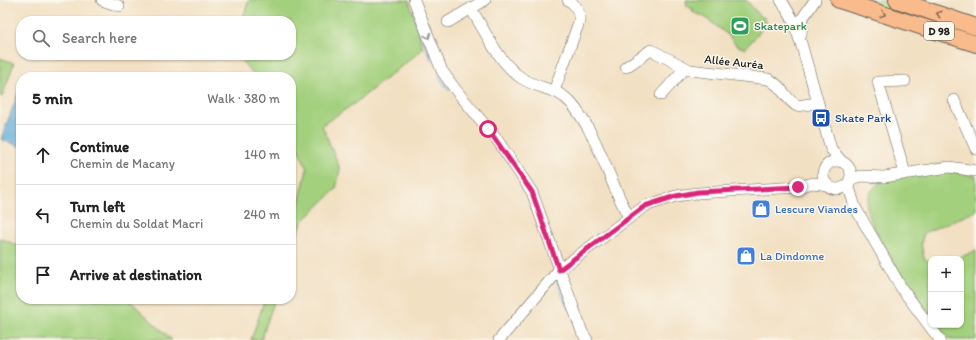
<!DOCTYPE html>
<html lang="en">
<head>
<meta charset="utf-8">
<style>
  body { margin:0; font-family:Itim,sans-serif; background:#f6f6f6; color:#222 }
  .controls { position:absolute; right:12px; bottom:12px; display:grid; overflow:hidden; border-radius:8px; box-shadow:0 1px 3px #0004 }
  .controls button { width:36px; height:36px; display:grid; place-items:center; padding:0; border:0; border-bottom:1px solid #e0e0e0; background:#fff; color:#222; font:20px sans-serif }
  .stop { position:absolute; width:12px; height:12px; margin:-9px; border:3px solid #db2777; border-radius:50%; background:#fff }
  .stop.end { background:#db2777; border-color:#fff; box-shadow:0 1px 4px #0008 }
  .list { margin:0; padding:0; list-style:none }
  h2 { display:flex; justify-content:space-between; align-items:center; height:52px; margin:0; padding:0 16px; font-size:17px }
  h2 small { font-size:13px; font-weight:400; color:#767676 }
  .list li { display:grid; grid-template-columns:26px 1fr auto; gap:12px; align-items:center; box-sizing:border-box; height:60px; padding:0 16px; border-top:1px solid #e0e0e0 }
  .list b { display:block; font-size:15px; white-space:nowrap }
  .list p { margin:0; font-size:13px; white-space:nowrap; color:#767676 }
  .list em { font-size:13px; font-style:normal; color:#767676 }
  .icon { flex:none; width:22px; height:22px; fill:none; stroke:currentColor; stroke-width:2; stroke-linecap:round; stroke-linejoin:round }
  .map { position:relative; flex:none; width:976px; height:340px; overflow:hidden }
  .search { position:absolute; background:#fff; box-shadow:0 1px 3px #0004; left:16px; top:16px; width:280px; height:44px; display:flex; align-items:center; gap:10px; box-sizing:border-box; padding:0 14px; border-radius:16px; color:#767676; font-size:15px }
  .panel { position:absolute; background:#fff; box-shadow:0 1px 3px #0004; left:16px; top:72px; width:280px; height:232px; border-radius:16px }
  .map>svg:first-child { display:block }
</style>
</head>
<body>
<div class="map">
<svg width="976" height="340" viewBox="0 0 976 340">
  <rect width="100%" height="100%" fill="#fbf7ec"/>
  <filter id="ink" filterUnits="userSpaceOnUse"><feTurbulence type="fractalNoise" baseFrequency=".025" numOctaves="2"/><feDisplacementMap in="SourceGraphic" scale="8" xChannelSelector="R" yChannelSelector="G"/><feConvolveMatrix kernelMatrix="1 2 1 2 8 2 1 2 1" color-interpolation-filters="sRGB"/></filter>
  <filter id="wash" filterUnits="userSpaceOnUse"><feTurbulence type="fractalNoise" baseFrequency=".012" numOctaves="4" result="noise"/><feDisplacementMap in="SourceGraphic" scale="16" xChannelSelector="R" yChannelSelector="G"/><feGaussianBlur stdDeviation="0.9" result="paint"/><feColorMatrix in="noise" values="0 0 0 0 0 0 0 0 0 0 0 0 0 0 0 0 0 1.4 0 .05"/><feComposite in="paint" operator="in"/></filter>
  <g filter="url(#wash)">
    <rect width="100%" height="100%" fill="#f2e0c3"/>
    <g fill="#a3d07d" stroke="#60764c">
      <path d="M249,0H409L423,49L355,103L322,125L340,169L336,189L302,222L291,253V228L298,208L307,169L291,132V77H256L236,55H291V21H242Z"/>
      <path d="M686,0H746L760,16L765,18L766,24L745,49L736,45L728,35L703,16L692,12L693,9L687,6Z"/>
      <path d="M850,0H885L976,31V39Z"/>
      <path d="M0,58L14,63L2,97L0,96Z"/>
      <path d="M951,171L976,176V211L924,233L921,243L924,258L931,263V316C915,297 871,231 867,208C866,200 871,189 878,184C896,173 930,174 951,171Z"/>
      <path d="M0,238L21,247V299H128L172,340H0Z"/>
      <path d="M976,250V340H950L938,325H961V259H957Z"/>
      <path d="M265,299H275L261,340H251Z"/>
    </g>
    <path fill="#63afdc" stroke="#40667c" d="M20,88H21V147L1,139Z"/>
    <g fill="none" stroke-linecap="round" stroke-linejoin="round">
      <g stroke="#63afdc" stroke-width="2">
        <path d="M416,20L431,59"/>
        <path d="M439,76L449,90"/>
        <path d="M557,280L569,311"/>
      </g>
    </g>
  </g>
  <g filter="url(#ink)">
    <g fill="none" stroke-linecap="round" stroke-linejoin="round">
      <g stroke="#676156" stroke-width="12">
        <g id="minor">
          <path d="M102,0L119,6"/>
          <path d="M414,0L442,71L455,89L498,141L532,192L582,332L587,340"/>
          <path d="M781,0L792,18L801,43L831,149L842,162"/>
          <path d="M471,9C486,32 499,64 523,79C539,89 558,88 571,103C599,136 608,180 629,217"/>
          <path d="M448,22L485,0"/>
          <path d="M801,35L802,19L815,0"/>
          <path d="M626,67L651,50L690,70L768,79C782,85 785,99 797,106L817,103"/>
          <path d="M554,91L579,22C580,12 577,5 568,0"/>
          <path d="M661,95L685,68"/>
          <path d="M954,100L976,149"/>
          <circle cx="837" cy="175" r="14"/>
          <path d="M905,173L878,82L905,81"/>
          <path d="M850,180L860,176L884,177L949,167L976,171"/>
          <path d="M848,184L855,207L902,289L940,340"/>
          <path d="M499,340L559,270L645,206L676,196L698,193L798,187L813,183L828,185"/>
        </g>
      </g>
      <g stroke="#676156" stroke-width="18">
        <g id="highway">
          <path d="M839,0L976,44"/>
          <path d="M897,0L976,27"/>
        </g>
      </g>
      <use href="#minor" stroke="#fff" stroke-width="11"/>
      <use href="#highway" stroke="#fabb8c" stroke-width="16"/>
    </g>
    <defs><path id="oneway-chevron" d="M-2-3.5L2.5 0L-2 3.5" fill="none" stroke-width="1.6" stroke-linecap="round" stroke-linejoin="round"/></defs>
    <g stroke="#8b6c54">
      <use href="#oneway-chevron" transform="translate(883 14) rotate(17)"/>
      <use href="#oneway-chevron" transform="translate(939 14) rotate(-162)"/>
    </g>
    <use stroke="#999" href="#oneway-chevron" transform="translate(428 36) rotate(68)"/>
  </g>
  <g fill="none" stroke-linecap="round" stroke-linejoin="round" filter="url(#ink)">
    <path stroke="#db2777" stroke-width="5" d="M488,129L532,192L559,270L645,206L676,196L698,192L798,187"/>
  </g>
  <defs>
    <g id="stadium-square" transform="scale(1)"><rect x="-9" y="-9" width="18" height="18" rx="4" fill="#2e9e5b" stroke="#fbf7ec"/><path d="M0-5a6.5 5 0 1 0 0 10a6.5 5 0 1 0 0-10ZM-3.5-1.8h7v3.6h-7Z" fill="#fff"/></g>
    <g id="bus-square" transform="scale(1)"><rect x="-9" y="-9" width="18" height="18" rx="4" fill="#1a4fb4" stroke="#fbf7ec"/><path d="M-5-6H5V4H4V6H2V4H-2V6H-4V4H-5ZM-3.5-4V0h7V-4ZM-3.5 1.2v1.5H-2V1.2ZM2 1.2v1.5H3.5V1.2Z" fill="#fff"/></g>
    <g id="shop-square" transform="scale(1)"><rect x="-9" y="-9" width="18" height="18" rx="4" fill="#3f7fe0" stroke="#fbf7ec"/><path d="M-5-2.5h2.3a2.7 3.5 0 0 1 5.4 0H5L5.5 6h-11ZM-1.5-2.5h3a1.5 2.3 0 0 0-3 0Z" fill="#fff"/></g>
  </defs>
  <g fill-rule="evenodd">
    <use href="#stadium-square" x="740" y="26"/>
    <use href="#bus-square" x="821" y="118"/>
    <use href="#shop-square" x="761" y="209"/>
    <use href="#shop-square" x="746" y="256"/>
  </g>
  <g text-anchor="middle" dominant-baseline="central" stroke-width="3" stroke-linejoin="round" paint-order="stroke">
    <rect fill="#fbf7ec" stroke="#5f5e5a" stroke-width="1" x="924" y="22" width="30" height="18" rx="3"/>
    <g font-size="11" font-weight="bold" fill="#1c1c1c">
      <text x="939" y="31">D 98</text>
    </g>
    <g font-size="12" fill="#27864d" stroke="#fbf7ec" text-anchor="start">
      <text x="754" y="26">Skatepark</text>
    </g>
    <g font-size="12" fill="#1c1c1c" stroke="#fbf7ec">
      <text transform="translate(734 62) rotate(6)">Allée Auréa</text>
    </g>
    <g font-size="12" fill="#164399" stroke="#fbf7ec" text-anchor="start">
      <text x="835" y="118">Skate Park</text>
    </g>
    <g font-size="12" fill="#366cbe" stroke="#fbf7ec" text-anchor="start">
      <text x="775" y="209">Lescure Viandes</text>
      <text x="760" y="256">La Dindonne</text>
    </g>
  </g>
</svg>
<div class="controls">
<button>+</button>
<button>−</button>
</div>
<div class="stop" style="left:488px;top:129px"></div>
<div class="stop end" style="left:798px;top:187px"></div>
<div class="search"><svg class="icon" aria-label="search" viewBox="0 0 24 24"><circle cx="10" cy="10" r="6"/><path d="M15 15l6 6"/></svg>Search here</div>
<section class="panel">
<h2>5 min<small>Walk · 380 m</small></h2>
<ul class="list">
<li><svg class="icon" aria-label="ahead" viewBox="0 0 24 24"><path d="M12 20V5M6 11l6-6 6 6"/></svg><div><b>Continue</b><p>Chemin de Macany</p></div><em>140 m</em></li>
<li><svg class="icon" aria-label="left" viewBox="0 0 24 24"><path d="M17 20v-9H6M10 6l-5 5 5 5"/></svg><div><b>Turn left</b><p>Chemin du Soldat Macri</p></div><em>240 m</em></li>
<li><svg class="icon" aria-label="arrive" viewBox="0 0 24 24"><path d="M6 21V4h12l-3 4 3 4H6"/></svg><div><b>Arrive at destination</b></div></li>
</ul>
</section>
</div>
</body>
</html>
